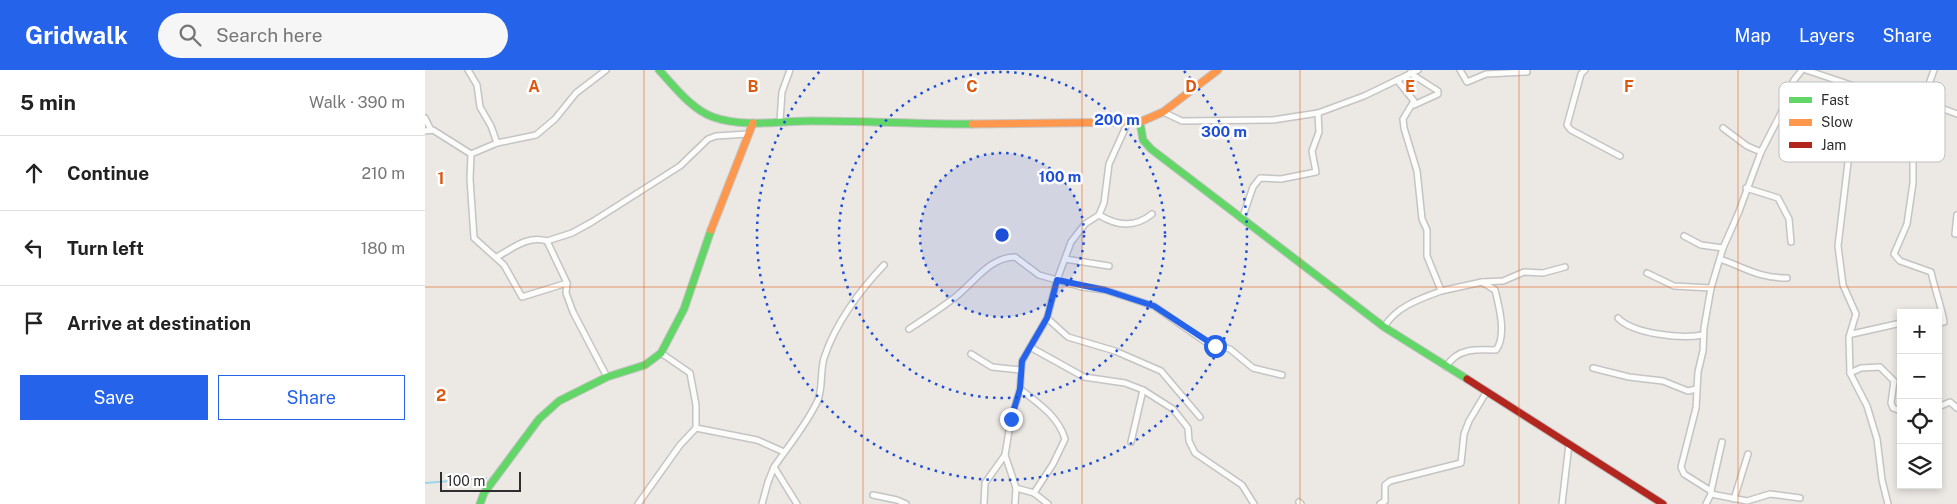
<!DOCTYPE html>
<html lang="en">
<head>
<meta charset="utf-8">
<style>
  body { margin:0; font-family:"Public Sans",sans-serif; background:#f6f6f6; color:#222 }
  .controls { position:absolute; right:15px; bottom:15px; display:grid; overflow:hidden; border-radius:0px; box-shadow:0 2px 8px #0003 }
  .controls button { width:45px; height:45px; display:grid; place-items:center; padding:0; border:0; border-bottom:1px solid #e0e0e0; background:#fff; color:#222; font:25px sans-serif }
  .scale { position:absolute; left:15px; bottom:12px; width:81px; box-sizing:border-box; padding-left:5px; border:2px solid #2e2e2e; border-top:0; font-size:14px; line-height:18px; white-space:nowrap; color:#2e2e2e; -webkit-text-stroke:4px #fff; paint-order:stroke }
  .stop { position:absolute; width:15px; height:15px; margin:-11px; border:4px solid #2563eb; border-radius:50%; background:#fff }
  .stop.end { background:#2563eb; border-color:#fff; box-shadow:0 1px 5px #0008 }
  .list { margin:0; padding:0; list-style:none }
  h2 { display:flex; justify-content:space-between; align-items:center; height:65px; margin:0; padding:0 20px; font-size:21px }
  h2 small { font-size:16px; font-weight:400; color:#767676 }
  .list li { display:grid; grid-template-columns:32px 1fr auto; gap:15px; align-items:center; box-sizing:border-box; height:75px; padding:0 20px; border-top:1px solid #e0e0e0 }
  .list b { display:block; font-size:19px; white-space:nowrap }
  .list em { font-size:16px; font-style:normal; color:#767676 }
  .actions { display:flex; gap:10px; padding:15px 20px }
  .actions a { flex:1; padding:11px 0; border:1px solid #2563eb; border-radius:0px; text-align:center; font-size:18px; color:#2563eb }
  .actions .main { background:#2563eb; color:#fff }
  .icon { flex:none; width:28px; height:28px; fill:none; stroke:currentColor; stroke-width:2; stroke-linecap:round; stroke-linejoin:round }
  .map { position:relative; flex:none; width:1532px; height:434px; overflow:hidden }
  header { display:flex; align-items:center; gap:30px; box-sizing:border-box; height:70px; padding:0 25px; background:#2563eb; color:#fff }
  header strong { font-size:24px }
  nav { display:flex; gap:28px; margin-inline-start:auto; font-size:18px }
  .search { width:350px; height:45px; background:#f6f6f6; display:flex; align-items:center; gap:12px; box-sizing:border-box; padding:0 18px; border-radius:28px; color:#767676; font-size:19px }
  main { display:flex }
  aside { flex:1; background:#fff }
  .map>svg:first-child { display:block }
</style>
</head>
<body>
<header>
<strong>Gridwalk</strong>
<div class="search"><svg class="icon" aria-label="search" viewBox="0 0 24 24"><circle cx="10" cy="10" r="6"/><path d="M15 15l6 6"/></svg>Search here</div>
<nav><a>Map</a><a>Layers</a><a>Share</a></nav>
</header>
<main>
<aside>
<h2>5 min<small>Walk · 390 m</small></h2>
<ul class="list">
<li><svg class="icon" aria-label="ahead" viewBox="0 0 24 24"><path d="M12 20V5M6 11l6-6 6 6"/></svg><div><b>Continue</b></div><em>210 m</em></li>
<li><svg class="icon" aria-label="left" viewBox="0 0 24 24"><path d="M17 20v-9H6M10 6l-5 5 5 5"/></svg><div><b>Turn left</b></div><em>180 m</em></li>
<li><svg class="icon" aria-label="arrive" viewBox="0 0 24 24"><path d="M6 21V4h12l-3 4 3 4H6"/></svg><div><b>Arrive at destination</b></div></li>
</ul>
<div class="actions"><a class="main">Save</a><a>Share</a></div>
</aside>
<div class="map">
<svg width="1532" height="434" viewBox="0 0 1532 434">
  <rect width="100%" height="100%" fill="#ece8e4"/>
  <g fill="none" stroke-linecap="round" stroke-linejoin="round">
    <path stroke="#99d6ec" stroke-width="2" d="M0,413L61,408"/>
    <g stroke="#c5c4c5" stroke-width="8">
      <g id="street">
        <path d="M43,0L52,15L55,37L66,56L72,73"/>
        <path d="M1035,0L1042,12L1061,4L1102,2"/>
        <path d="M1160,0L1156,4L1142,55L1146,60L1195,86"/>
        <path d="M1381,0L1432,17L1498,31L1532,44"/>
        <path d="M985,3L1013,21V24L989,35"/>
        <path d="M972,10L989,31L978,49L979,58L992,101L997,149L1002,160V186L1015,218L1016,221L1057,212L1070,220C1074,236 1082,266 1071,280C1052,279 1032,278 1021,297"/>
        <path d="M1432,17L1413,176L1418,215L1431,244L1424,267L1425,303L1442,336L1452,369L1457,410L1463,434"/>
        <path d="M1492,30L1495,68L1488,85V113L1482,154L1469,184L1475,191L1506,202C1510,220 1516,235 1519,252L1513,253"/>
        <path d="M1498,31L1509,0"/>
        <path d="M738,42L757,51L848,50L893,43L939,26L993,0"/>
        <path d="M0,48L6,60"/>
        <path d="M355,51L357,22L365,0"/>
        <path d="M1298,58L1322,76L1336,82"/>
        <path d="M0,61L8,60L46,84"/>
        <path d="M46,84L45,109L49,168L79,195L97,227L142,213L141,223L148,242L182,307"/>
        <path d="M46,84L72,73L111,65L130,49L151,23L181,0"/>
        <path d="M1321,118L1353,128L1364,149L1366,172"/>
        <path d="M674,145C692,156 710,158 727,144"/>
        <path d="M817,149L828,117L835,108L856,109L891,102L887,81L894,62L893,43"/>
        <path d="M1530,164L1532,145"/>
        <path d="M1259,166L1276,175L1298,178"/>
        <path d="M72,187C88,178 103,165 122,171"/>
        <path d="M640,189L684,196"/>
        <path d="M1295,189C1321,198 1333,208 1362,208"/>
        <path d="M1222,203L1249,216L1286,218"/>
        <path d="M1057,212L1078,211L1099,202L1118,203L1140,197"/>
        <path d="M142,213L122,171L147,163L167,152L255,96L283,69L291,66L323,64"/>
        <path d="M622,248L643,267L690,281L736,301L775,347"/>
        <path d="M1193,248C1208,264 1256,269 1278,265"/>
        <path d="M959,257C971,237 994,229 1016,221"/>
        <path d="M484,259C499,249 515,239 529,228C548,214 564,187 590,187L614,205L657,217L680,220L729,236L782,273L805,279L828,298L857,305"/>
        <path d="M1427,264L1476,253"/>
        <path d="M605,277L659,307L700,313L718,320L748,339L763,358L764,371L770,383L817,415L829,434"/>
        <path d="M236,283L265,303L271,335V358"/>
        <path d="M546,284L567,297L595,300"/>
        <path d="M1168,298L1204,307L1238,311L1263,321L1271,319"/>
        <path d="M1425,303L1436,298L1455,297L1469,311L1466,333L1468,338L1476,341"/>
        <path d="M1513,337L1525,332L1532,338"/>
        <path d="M706,372L718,320"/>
        <path d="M591,418L609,423L628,394L640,369C633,346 613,333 595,319"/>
        <path d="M1286,421L1297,372"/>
        <path d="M609,423L623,434"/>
        <path d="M1286,424L1322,431L1345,424L1375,428"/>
        <path d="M448,425L472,430L481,434"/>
        <path d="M1309,429L1323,384"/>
        <path d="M874,432L876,434"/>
        <path d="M213,434L255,375L271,358L332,370L359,382"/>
        <path d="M337,434L343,412L349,397"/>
        <path d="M372,434L349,397C364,375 382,354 393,330C398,316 395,302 399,288C410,254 435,220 459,195"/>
        <path d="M559,434L560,413L580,385"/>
        <path d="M590,434L591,418L580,385L586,349L595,319L597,291L622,248L632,210L646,172L660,154L674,145L679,133L684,94L703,52"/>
        <path d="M955,434L960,431V415L965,411L1036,393L1039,364L1044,351L1062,321"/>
        <path d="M1137,434L1144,374"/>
        <path d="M1281,434L1286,424V421L1259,404L1256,397L1271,338L1273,302L1278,281L1279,258L1286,218L1298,178L1313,144L1336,82L1355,45L1369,10L1377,0"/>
      </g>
    </g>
    <g stroke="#c5c4c5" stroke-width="9">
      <g id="fast">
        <path d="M234,0C249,16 267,40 288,47C319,58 355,51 387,51C440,51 494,54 547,54"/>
        <path d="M715,52L718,70L726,79L959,257L1042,309"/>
        <path d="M55,434L59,423L114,349L134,331L182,307L220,295L236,283L259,239L286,160"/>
      </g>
    </g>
    <g stroke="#c5c4c5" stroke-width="9">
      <g id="slow">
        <path d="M547,54L715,52L738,42L793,0"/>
        <path d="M286,160L328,53"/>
      </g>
    </g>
    <g stroke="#c5c4c5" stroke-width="9">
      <path id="jam" d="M1042,309L1238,434"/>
    </g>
    <use href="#street" stroke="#fcfcfb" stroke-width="5"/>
    <use href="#fast" stroke="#63d668" stroke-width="7"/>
    <use href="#slow" stroke="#ff974d" stroke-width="7"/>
    <use href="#jam" stroke="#b3261e" stroke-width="7"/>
  </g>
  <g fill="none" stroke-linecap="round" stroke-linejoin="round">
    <path stroke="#2563eb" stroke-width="6" d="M586,349L595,319L597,291L622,248L632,210L680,220L729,236L790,276"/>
  </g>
  <path fill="none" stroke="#df570e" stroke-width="1" stroke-opacity="0.55" d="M219,0V434M438,0V434M657,0V434M875,0V434M1094,0V434M1313,0V434M0,217H1532"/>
  <circle cx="577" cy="165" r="82" fill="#1d4ed8" fill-opacity=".12"/>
  <g fill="none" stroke="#1d4ed8" stroke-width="2.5" stroke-dasharray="2.5 5">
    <circle cx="577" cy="165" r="82"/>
    <circle cx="577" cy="165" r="163"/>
    <path d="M759 1A245 245 0 1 1 395 1"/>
  </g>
  <rect x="1354" y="12" width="166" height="80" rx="8" fill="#fff" stroke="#c0c0c0" stroke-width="1"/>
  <rect x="1364" y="27" width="23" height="6" fill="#63d668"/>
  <rect x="1364" y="49" width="23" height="7" fill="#ff974d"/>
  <rect x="1364" y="72" width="23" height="6" fill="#b3261e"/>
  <g font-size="14" fill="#2e2e2e">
    <text x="1396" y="35">Fast</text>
    <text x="1396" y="57">Slow</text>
    <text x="1396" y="80">Jam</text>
  </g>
  <g font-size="16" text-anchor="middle" font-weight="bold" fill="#df570e" stroke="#fff" stroke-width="5" stroke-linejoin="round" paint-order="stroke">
    <text x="109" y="22">A</text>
    <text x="328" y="22">B</text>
    <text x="547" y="22">C</text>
    <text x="766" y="22">D</text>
    <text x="985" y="22">E</text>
    <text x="1204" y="22">F</text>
    <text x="16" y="114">1</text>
    <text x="16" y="331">2</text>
  </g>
  <circle cx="577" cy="165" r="8" fill="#1d4ed8" stroke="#fff" stroke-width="2.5"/>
  <g font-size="15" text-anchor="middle" font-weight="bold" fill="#1d4ed8" stroke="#fff" stroke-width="5" stroke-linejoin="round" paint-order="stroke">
    <text x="692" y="55">200 m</text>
    <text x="799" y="67">300 m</text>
    <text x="635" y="112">100 m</text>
  </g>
</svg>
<div class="controls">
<button>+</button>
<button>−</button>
<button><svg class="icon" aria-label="locate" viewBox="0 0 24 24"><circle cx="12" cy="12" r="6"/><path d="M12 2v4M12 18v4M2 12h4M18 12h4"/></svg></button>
<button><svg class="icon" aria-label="layers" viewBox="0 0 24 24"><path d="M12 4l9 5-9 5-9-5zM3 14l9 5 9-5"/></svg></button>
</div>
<div class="scale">100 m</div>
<div class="stop" style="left:790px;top:276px"></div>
<div class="stop end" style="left:586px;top:349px"></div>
</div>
</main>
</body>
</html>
